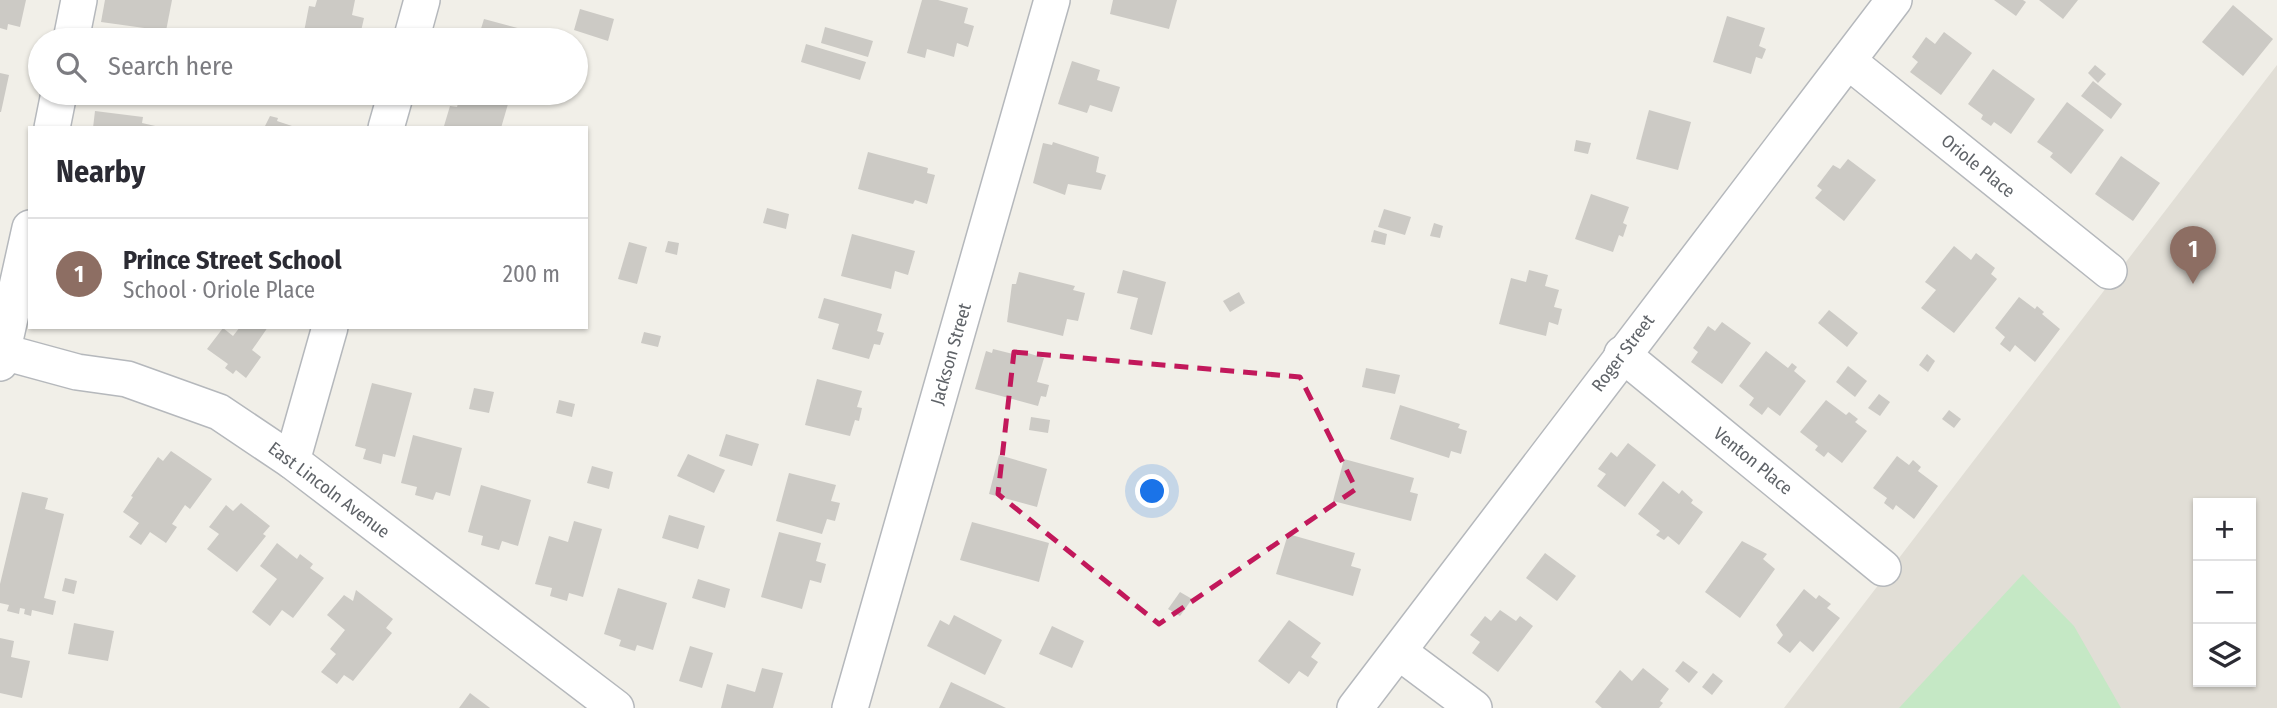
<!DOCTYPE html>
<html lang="en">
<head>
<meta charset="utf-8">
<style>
  body { margin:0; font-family:"Fira Sans Condensed",sans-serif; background:#f7f7f7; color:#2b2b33 }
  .controls { position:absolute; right:21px; bottom:21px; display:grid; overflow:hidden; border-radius:0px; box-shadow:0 2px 5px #0004 }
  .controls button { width:63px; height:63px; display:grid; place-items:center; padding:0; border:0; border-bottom:2px solid #e1e1e2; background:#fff; color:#2b2b33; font:35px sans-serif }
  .you { position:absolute; left:1153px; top:492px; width:24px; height:24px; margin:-18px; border:5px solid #fff; border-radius:50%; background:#1a73e8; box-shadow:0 0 0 10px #1a73e833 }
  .badge { display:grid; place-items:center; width:46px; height:46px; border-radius:50%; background:#b45309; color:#fff; font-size:23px; font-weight:700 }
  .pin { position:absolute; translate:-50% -58px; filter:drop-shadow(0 2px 4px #0008) }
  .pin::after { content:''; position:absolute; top:37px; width:24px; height:21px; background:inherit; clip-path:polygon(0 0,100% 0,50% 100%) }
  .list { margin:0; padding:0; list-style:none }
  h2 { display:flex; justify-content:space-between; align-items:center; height:91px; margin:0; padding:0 28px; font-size:30px }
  h2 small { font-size:23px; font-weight:400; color:#7c7c81 }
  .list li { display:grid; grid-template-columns:46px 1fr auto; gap:21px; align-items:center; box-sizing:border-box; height:112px; padding:0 28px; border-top:2px solid #e1e1e2 }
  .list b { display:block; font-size:26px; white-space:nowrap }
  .list p { margin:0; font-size:23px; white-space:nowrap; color:#7c7c81 }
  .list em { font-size:23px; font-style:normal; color:#7c7c81 }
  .icon { flex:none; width:38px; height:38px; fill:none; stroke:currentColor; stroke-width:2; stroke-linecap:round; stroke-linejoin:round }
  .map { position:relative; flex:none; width:2277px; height:708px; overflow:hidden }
  .search { position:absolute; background:#fff; box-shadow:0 2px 5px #0004; left:28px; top:28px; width:560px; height:77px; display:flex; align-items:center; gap:18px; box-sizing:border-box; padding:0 24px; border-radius:38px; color:#7c7c81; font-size:26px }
  .panel { position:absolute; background:#fff; box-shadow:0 2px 5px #0004; left:28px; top:126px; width:560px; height:203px; border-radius:0px }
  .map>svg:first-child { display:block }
</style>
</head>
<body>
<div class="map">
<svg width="2277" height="708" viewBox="0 0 2277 708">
  <rect width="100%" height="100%" fill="#f1efe8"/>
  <path fill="#e1ded6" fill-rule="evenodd" d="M2277,65V708H1784ZM2198,503H2251V682H2198Z"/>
  <path fill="#c5e8c5" d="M2023,574L2074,626L2121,708H1899Z"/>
  <g fill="#cccac5">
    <path d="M0,0H26L20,27L8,24L7,30L0,28Z"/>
    <path d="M105,0H172L166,31L101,22Z"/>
    <path d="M317,0H355L352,15L364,18L359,40H307L309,32H304L309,6L315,7Z"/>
    <path d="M922,0H938L968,8L964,23L974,26L968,47L957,43L954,57L927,49L925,58L907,53Z"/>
    <path d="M1113,0H1177L1169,29L1110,14Z"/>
    <path d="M1994,0H2023L2026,2L2016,16Z"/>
    <path d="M2039,0H2078L2063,19Z"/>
    <path d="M2233,5L2273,39L2243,76L2202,42Z"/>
    <path d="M580,9L614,19L608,41L574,30Z"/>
    <path d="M1727,16L1765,28L1759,46L1766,49L1762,59L1756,57L1751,74L1713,62Z"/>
    <path d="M484,19L529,31L527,40H467L470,30L480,32Z"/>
    <path d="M825,27L873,41L868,57L821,43Z"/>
    <path d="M1944,32L1972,53L1941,95L1910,72L1918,62L1912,57L1926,37L1935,44Z"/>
    <path d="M806,44L866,62L860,80L801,62Z"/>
    <path d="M1072,61L1100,70L1097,80L1120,87L1112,112L1090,105L1087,113L1058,104Z"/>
    <path d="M2095,65L2106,74L2098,83L2088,73Z"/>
    <path d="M1993,69L2035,99L2011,134L1994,122L1991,126L1981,119L1983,115L1968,104Z"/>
    <path d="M0,73L9,75L1,112H0Z"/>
    <path d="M2093,81L2122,104L2111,119L2081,96Z"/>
    <path d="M461,93L508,104L501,128L444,126L450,106L457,107Z"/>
    <path d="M2067,102L2104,130L2071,174L2050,157L2053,153L2037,142Z"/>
    <path d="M1649,110L1691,122L1678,170L1636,159Z"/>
    <path d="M95,111L143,117L142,123L164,128H93Z"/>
    <path d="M270,116L278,118L277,121L298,128H264Z"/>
    <path d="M1576,140L1591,143L1588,154L1574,151Z"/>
    <path d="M1053,142L1099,157L1096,172L1106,175L1101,190L1068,184L1065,195L1033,183L1043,143L1052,145Z"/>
    <path d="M868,152L928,168L927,173L935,175L927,204L915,200L913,204L858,189Z"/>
    <path d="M2121,156L2160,183L2133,221L2095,194Z"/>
    <path d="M1848,159L1876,180L1844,221L1815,198L1822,190L1817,186L1833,165L1840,169Z"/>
    <path d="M1591,194L1629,207L1623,223L1627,225L1623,237L1619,235L1613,252L1575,239Z"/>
    <path d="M767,208L789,214L786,229L763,223Z"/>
    <path d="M1384,209L1411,217L1405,235L1378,227Z"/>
    <path d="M1434,223L1443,226L1440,238L1430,236Z"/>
    <path d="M1374,230L1387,234L1385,245L1371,242Z"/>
    <path d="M852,234L915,251L908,275L895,271L891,289L841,276Z"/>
    <path d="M668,241L679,243L677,255L665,252Z"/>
    <path d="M629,242L647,247L637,284L618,279Z"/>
    <path d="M1954,246L1971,260L1976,253L1995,268L1991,274L1997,279L1954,333L1921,308L1936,290L1925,282Z"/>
    <path d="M1123,270L1166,282L1152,335L1130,329L1138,298L1117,293Z"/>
    <path d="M1529,270L1548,275L1545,286L1559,290L1554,307L1562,309L1558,325L1549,322L1546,336L1499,324L1511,278L1526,282Z"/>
    <path d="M1019,272L1075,286L1073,290L1085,293L1078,321L1067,319L1063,336L1007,322L1012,284H1016Z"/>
    <path d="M1239,292L1245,303L1230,312L1223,301Z"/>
    <path d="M2019,297L2035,309L2037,306L2044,312L2042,314L2060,329L2035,362L2015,345L2010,352L2000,344L2005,337L1995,328Z"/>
    <path d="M824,298L882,314L877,331L884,333L880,345L874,344L869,359L832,349L839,324L818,318Z"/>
    <path d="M1829,310L1858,333L1847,347L1818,323Z"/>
    <path d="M1722,322L1751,343L1722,384L1691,362L1698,352L1693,348L1708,326L1715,331Z"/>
    <path d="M240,327H268L252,350L261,357L246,378L236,370L233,374L225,368L228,364L207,349L223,328L233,336Z"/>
    <path d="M644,332L661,336L658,347L641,343Z"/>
    <path d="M993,349L1017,355L1018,350L1044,358L1037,382L1049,385L1046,397L1041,396L1038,406L975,389L986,351L992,353Z"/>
    <path d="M1766,351L1788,368L1792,363L1797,367L1794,371L1806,381L1780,416L1768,407L1762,415L1749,405L1754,398L1739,386Z"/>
    <path d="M1927,354L1935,361L1928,372L1919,365Z"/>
    <path d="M1848,366L1867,381L1855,397L1836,382Z"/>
    <path d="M1366,368L1400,375L1395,394L1362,387Z"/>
    <path d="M817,379L862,391L857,407L862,408L859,421L855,420L850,436L805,425Z"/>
    <path d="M372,383L412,393L395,457L383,454L381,464L363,459L366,449L355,446Z"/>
    <path d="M474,388L494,392L489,413L469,409Z"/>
    <path d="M1879,394L1890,402L1880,416L1868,408Z"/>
    <path d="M559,400L575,404L572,417L556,413Z"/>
    <path d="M1826,400L1846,415L1849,412L1858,419L1855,422L1867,431L1842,463L1828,452L1824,457L1815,450L1818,446L1800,432Z"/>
    <path d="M1400,405L1460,424L1458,428L1467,431L1461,454L1451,451L1449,458L1390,439Z"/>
    <path d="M1949,410L1961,419L1954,428L1942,419Z"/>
    <path d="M1031,417L1050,420L1048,433L1029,430Z"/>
    <path d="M726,434L759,444L752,466L719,456Z"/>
    <path d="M413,435L462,448L450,496L436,492L433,500L415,495L417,487L401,483Z"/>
    <path d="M1628,443L1656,465L1625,507L1597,486L1606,474L1598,469L1611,452L1617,457Z"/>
    <path d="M171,451L212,479L190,509L185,505L172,524L177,527L166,543L150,532L141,545L129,537L139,523L123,512L133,497L131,496L158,457L163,461Z"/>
    <path d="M688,454L725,470L714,493L677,476Z"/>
    <path d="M999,455L1047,469L1037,507L989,494Z"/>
    <path d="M1897,456L1909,465L1913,460L1921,467L1918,471L1938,486L1914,519L1896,505L1893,510L1884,503L1887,498L1873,488Z"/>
    <path d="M1344,459L1414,478L1410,492L1418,494L1411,521L1333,501Z"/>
    <path d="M592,466L613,472L609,489L587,483Z"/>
    <path d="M789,473L836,485L831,501L840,503L835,521L827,519L822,534L776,521Z"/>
    <path d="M1663,481L1679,494L1682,490L1693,500L1691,503L1703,512L1679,545L1668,536L1664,540L1656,535L1660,531L1638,514Z"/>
    <path d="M481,485L531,500L518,546L502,541L499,550L481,545L483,536L468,532Z"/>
    <path d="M22,492L48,498L45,509L64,514L44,598L56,601L53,615L32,610L31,616L24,614L25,609L20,608L19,614L7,611L9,605L0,603V584Z"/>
    <path d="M241,503L270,526L263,534L266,536L237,572L207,549L219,534L209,527L226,505L233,511Z"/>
    <path d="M669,515L705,526L698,549L662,538Z"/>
    <path d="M574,521L602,529L583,597L569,593L567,601L550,596L552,588L535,584L549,536L568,542Z"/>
    <path d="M972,522L1049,543L1039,582L960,560Z"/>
    <path d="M779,532L821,543L816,561L826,564L821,583L810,580L802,609L761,597Z"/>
    <path d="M1288,534L1355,553L1351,566L1361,569L1353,596L1276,574Z"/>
    <path d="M1742,541L1767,554L1763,559L1775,569L1740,618L1705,592Z"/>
    <path d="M277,543L297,559L300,554L313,564L310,568L324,578L293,618L282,610L270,626L252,612L277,579L260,566Z"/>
    <path d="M1545,553L1576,576L1557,601L1526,578Z"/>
    <path d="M65,578L77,581L74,594L62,591Z"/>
    <path d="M698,579L730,589L725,608L692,598Z"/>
    <path d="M618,588L667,603L653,650L637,645L635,651L619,646L621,640L604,634Z"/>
    <path d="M1804,589L1816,599L1819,595L1831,604L1827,608L1840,618L1813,652L1800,641L1790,653L1777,643L1783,635L1776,625Z"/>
    <path d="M356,590L393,619L386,628L392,633L353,681L344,675L337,684L321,672L336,654L330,649L345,630L327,615L344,595L353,601Z"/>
    <path d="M1180,592L1192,599L1180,616L1168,609Z"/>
    <path d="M1500,610L1516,621L1520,616L1533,626L1498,672L1472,653L1480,642L1470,635L1485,616L1491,621Z"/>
    <path d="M954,615L1002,640L985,675L927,646L940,620L949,625Z"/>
    <path d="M1289,620L1321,643L1311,657L1318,662L1308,677L1299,671L1289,684L1258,661Z"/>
    <path d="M74,623L114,631L108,661L68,654Z"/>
    <path d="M1052,626L1084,641L1072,668L1039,654Z"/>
    <path d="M0,638L14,641L11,657L30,661L22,698L0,693Z"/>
    <path d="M690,646L713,653L702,688L679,681Z"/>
    <path d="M1683,661L1698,672L1689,683L1675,671Z"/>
    <path d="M762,668L783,673L773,708H721L727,684L755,692Z"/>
    <path d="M1643,668L1669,689L1660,701L1663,703L1659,708H1602L1595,702L1620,670L1632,681Z"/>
    <path d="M1713,673L1723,681L1712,695L1702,687Z"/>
    <path d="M951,682L1006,708H939Z"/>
    <path d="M470,693L490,708H459Z"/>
  </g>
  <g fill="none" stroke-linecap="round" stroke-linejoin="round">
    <g stroke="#b5b8bc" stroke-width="38">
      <g id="minor">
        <path d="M71,40L79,0"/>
        <path d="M411,40L422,0"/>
        <path d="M1848,61L2109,271"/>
        <path d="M52,128L59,93"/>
        <path d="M386,128L396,93"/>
        <path d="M0,351L77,372L127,379L219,412L292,461L616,708"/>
        <path d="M1622,354L1883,568"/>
        <path d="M0,363L30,228"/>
        <path d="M292,461L330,327"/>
        <path d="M1399,652L1474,708"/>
        <path d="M850,708L1052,0"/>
        <path d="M1355,708L1894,0"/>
      </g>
    </g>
    <use href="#minor" stroke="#fff" stroke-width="35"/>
  </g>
  <path fill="none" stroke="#c2185b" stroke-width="5" stroke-dasharray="14 9" stroke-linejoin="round" d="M1014,352L1300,377L1356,489L1159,624L998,494Z"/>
  <g text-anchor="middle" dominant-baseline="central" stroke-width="7" stroke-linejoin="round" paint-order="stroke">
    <g font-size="18" fill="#5f6368" stroke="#fff">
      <text transform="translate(1978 166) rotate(39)">Oriole Place</text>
      <text transform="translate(1623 353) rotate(-53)">Roger Street</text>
      <text transform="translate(951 354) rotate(-74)">Jackson Street</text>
      <text transform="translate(1753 461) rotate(39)">Venton Place</text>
      <text transform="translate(329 490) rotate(37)">East Lincoln Avenue</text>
    </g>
  </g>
</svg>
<div class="controls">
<button>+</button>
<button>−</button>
<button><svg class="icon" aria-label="layers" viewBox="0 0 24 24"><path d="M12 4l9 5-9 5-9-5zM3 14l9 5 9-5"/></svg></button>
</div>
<div class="you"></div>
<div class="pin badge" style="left:2193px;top:284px;background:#8d6e63">1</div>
<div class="search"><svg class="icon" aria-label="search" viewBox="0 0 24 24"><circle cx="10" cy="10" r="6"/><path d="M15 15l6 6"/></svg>Search here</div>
<section class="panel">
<h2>Nearby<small></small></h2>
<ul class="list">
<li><span class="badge" style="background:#8d6e63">1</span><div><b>Prince Street School</b><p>School · Oriole Place</p></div><em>200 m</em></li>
</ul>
</section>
</div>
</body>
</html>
